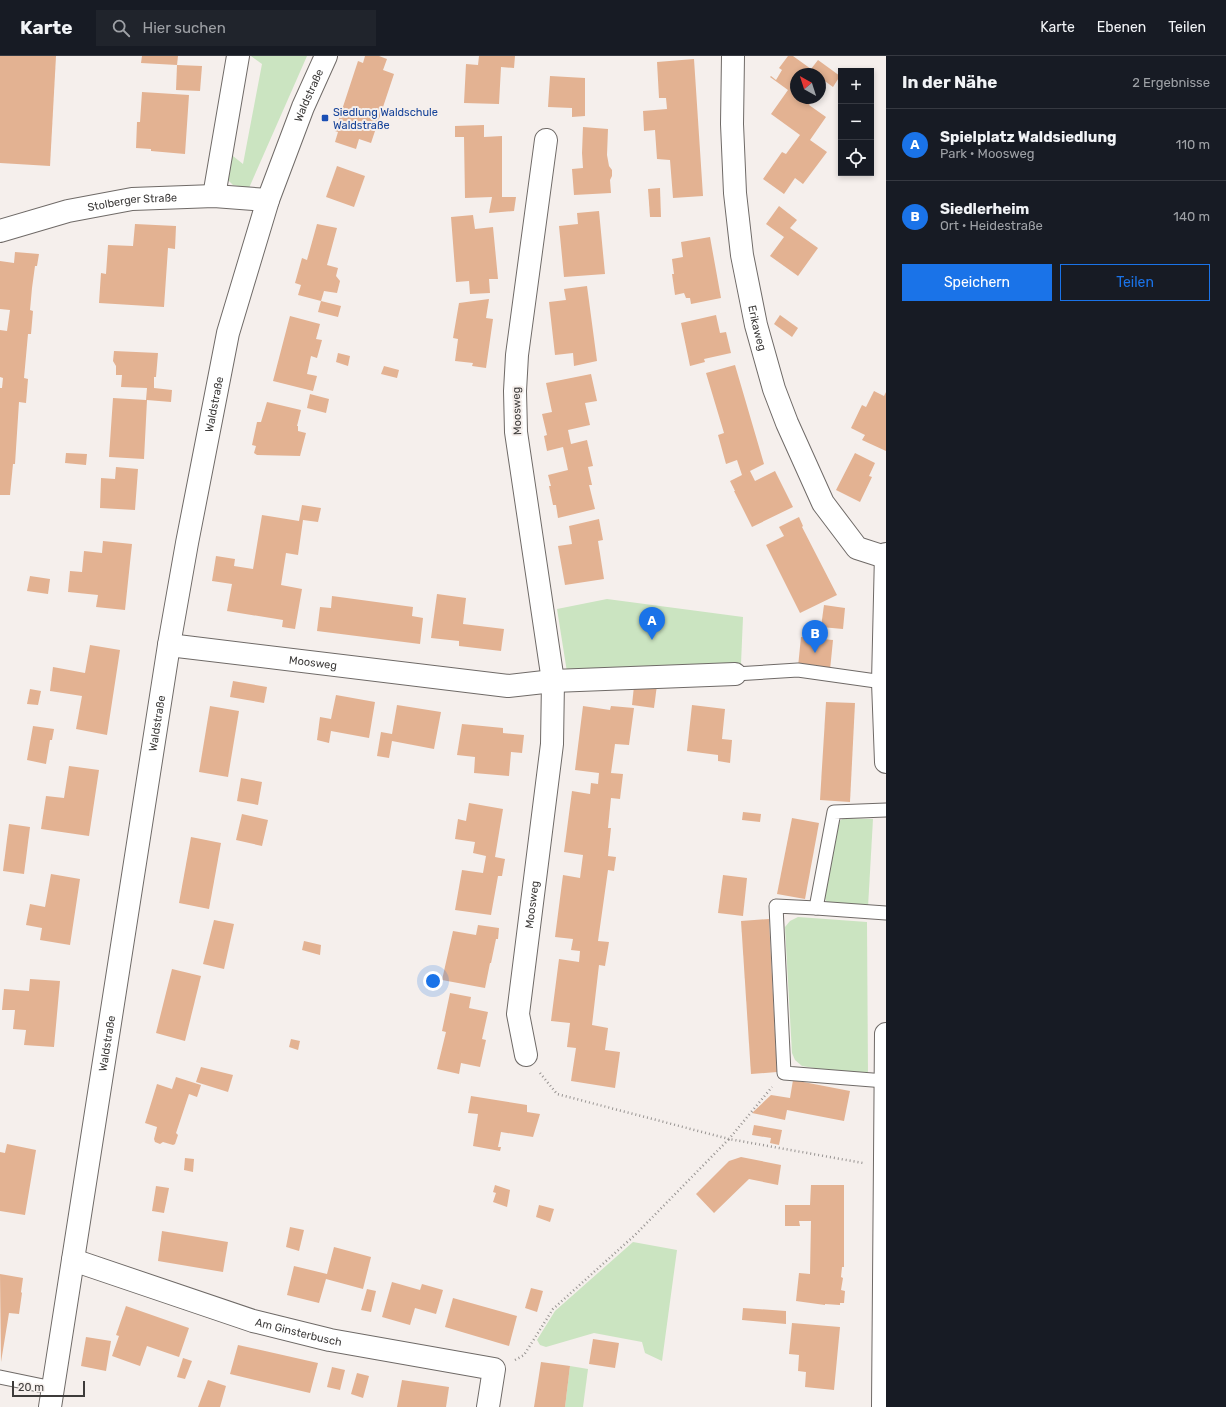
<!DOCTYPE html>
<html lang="de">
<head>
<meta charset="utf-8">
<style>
  body { margin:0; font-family:Rubik,sans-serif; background:#20242c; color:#f1f3f6 }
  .controls { position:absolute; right:12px; top:12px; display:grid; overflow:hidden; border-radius:0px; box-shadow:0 2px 6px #0003 }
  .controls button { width:36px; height:36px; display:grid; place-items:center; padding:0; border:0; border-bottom:1px solid #363941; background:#171b24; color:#f1f3f6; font:20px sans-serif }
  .compass { position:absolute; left:790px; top:12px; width:36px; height:36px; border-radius:50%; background:#171b24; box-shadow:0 2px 6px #0003; rotate:321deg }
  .scale { position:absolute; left:12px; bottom:10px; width:73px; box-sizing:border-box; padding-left:4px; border:2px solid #3d3b3a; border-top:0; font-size:11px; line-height:14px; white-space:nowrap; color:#3d3b3a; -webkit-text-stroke:3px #f5efec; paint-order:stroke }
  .you { position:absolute; left:433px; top:925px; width:14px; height:14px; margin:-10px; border:3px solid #fff; border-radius:50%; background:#1a73e8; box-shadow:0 0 0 6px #1a73e833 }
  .badge { display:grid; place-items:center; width:26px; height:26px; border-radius:50%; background:#1a73e8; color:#fff; font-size:13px; font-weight:700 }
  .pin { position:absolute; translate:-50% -33px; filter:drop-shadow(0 1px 2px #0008) }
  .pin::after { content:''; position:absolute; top:21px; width:14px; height:12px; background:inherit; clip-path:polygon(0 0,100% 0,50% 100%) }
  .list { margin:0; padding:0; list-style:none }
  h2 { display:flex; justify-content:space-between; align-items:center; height:52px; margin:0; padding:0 16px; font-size:17px }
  h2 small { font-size:13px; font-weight:400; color:#9ea1a6 }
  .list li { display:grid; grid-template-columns:26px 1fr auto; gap:12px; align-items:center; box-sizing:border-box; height:72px; padding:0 16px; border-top:1px solid #363941 }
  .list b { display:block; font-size:15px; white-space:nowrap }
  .list p { margin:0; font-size:13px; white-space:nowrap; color:#9ea1a6 }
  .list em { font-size:13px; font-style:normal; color:#9ea1a6 }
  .actions { display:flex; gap:8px; padding:12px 16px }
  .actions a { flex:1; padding:9px 0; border:1px solid #1a73e8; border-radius:0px; text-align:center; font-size:14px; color:#1a73e8 }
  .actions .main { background:#1a73e8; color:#fff }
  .icon { flex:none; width:22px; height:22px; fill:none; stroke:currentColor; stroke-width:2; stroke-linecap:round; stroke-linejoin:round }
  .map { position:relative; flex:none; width:886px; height:1351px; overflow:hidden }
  header { display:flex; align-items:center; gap:24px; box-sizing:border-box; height:56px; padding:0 20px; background:#171b24; border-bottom:1px solid #363941 }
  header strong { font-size:19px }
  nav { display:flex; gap:22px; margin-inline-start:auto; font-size:14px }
  .search { width:280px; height:36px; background:#20242c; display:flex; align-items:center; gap:10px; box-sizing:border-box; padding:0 14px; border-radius:0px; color:#9ea1a6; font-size:15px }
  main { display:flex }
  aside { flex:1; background:#171b24 }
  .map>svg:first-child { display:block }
</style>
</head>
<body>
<header>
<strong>Karte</strong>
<div class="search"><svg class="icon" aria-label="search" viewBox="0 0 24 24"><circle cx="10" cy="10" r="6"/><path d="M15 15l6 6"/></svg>Hier suchen</div>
<nav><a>Karte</a><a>Ebenen</a><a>Teilen</a></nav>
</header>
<main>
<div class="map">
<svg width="886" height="1351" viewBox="0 0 886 1351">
  <rect width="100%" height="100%" fill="#f5efec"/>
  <g fill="#cbe4c1">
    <path d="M251,0H307L249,132L233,129L224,120L228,96L243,108L262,8Z"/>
    <path d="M607,543L743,561L741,608L567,616L557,553Z"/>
    <path d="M844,762L873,763L868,851L832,850L826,845L823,837L838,766Z"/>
    <path d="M798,861L867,866L868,1021L802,1010L795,1004L792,997L785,871L790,865Z"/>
    <path d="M633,1186L677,1194L662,1305L645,1297L642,1286L594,1277L546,1291L540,1289L537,1284L555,1255Z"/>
    <path d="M570,1310L588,1313L583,1351H565Z"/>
  </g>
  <g fill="#e3b292">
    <path d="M0,0H56L50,110L0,107Z"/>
    <path d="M142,0H178L177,9L141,7Z"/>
    <path d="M365,0H379L387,3L383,14L394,18L371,87L359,83L356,93L335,86L338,76L335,75L358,5L363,7Z"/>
    <path d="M479,0H515L514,12L501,11L499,48L464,47L466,8L478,9Z"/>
    <path d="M788,0H793L811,13L818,4L840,20L833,31L822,23L820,25V18H796V42H814L809,49L826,61L810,84L827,96L803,128L795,122L784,138L763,123L782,96L786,98L800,79L771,58L788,34L770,21L771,20L776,24L782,14L779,12Z"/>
    <path d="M694,3L703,140L673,142L670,104L657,103L655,74L644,75L643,55L667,53L666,42H659L657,6Z"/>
    <path d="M177,9L202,10L200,35L176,34Z"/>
    <path d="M550,20L585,22V60L572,61V52L548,51Z"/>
    <path d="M142,36L189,39L185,98L151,95V93L136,92L137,66H140Z"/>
    <path d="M484,69V81L502,80V141H516L514,155L489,157L492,141L465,142L464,81H455V70Z"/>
    <path d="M583,71L608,73L607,99L609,110L612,114V120L610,124L611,137L574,139L572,113L583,112L582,97Z"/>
    <path d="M337,110L365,120L354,151L326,141Z"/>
    <path d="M660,132L661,161H650L648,133Z"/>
    <path d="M779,150L797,164L790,172L818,192L798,220L770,200L784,181L766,168Z"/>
    <path d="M599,155L605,218L564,221L559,170L578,168L577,157Z"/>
    <path d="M473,159L475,173L493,171L498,223H489L490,237L470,238L469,225L456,226L451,161Z"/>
    <path d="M135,168L176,170L175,193L168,192L164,251L99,247L101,217L106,218L108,189L133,190Z"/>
    <path d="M317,168L337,172L327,209L338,212L336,220L340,225L337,237L324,235L321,245L298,239L301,229L295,227L302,202L307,204Z"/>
    <path d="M710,181L721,242L691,248L690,242H686L684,237L675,239L672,218H674L672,203L683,201L681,186Z"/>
    <path d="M15,196L39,198L37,210H35L32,232L30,254L33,255L31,278H28L24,322L28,323L26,347L19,346L15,408H13L10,439H0V332H2L3,322L0,321V274L7,275L10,254L0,253V205L14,207Z"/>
    <path d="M587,230L597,305L574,310L573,297L555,299L549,246L566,244L564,233Z"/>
    <path d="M489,243L486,262L493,263L486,312L472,310L473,307L455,305L458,283L453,282L459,247Z"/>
    <path d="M321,245L341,250L338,261L318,256Z"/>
    <path d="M716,259L720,277L726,276L731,297L704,303L705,306L690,310L681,267Z"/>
    <path d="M780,259L798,272L792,281L774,268Z"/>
    <path d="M290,260L320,268L316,283L322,284L317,302L311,300L307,318L317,320L313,335L273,325Z"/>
    <path d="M114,295L158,297L156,321H154V332L172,334L171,346L147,344L144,403L109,401L113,342L146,344L147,332L121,331L122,319H116V310L113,305Z"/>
    <path d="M338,297L350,300L348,310L336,306Z"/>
    <path d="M735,309L764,408L750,415L755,425L775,415L793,451L752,471L734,435H735L730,425L742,419L737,404L726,408L718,379L724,377L706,317Z"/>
    <path d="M384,310L399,314L397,322L381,318Z"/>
    <path d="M591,318L597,345L585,347L590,369L568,374L571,388L587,384L593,410L588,411L592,429H589L595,453L558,462L556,449H553L549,430H551L548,419L568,414L563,391L547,395L544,380L547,379L542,358L552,356L546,327Z"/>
    <path d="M874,335L884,340L886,336V395L862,384L865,379L851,372L862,349L866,351Z"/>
    <path d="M310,338L329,343L326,357L307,352Z"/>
    <path d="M267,346L301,354L297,370H298V375L306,377L300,400L257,399L254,397L256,390L252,389L257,366H261Z"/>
    <path d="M66,397L87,398L86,409L65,407Z"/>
    <path d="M855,397L875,407L869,420L872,421L860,446L836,434Z"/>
    <path d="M116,411L138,413L135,454L100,452L101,422L115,423Z"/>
    <path d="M302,449L321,452L318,466L303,464L298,499L286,497L281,529L302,533L295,573L282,571L283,564L227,555L232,528L212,525L216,500L235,503L234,510L253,513L262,459L299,465Z"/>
    <path d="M799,461L803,470L802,471L837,539L800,557L766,489L784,480L779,471Z"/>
    <path d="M599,463L603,484L598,485L604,523L565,529L558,490L572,488L569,470Z"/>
    <path d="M103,485L132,488L125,554L96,551L98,539L68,536L70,515L82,516L84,495L102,497Z"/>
    <path d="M30,520L50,523L48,538L27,535Z"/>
    <path d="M437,538L466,542L463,568L504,573L501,595L459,590V585L431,582Z"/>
    <path d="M332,540L413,551L412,560L423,562L420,588L317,575L320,551L331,552Z"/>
    <path d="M824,549L845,552L843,573L821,571Z"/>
    <path d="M801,581L833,584L830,614L798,611Z"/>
    <path d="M90,589L120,594L107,679L76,673L82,640L50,635L53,611L85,617Z"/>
    <path d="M233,625L267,631L264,647L230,641Z"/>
    <path d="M657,629L654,652L632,649L634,630Z"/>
    <path d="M30,633L41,635L38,649L27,648Z"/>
    <path d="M336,639L375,646L369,682L331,675L329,687L317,684L320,661L331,663Z"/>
    <path d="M826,646L855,647L850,746L820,744Z"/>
    <path d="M397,649L441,656L434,693L392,685L389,702L377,700L381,676L392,678Z"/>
    <path d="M692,649L725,653L722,683L732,684L730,707L718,705V699L687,695Z"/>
    <path d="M210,650L239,655L228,721L199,716Z"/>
    <path d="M583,650L610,654L611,650L634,652L629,689L615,688L611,717L623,718L620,743L611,742L608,772H611L608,800L616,801L614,815L608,814L598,885L609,886L605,910L599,909L592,969L608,972L605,994L620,996L615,1032L571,1025L576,992L567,991L570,967L551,965L559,903L579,906L580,895L571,894L573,883L555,881L563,819L580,822L583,799L564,796L572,735L590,738L591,727L598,728L599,717L575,714Z"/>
    <path d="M462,668L503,672V677L524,679L522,697L511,696L509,720L474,717L475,701L457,699Z"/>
    <path d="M33,670L54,673L52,684H50L46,708L27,704Z"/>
    <path d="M69,710L99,714L89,780L41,773L46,740L64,742Z"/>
    <path d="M241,722L262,726L258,749L237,745Z"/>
    <path d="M469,747L503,753L495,801L505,803L502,820H498L491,859L455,854L462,814L483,817L486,800L473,797L475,786L455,783L458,763L466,765Z"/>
    <path d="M743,756L761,758L760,766L742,764Z"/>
    <path d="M242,758L268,764L262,790L236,784Z"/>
    <path d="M792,762L819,767L805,843L777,838Z"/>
    <path d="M9,768L30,771L24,818L3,815Z"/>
    <path d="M191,781L221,787L209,853L179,847Z"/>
    <path d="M51,818L80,823L70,889L40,884L42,872L26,869L30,848L45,851Z"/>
    <path d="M723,819L747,822L743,860L718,857Z"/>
    <path d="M769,863L777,1016L751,1018L741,865Z"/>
    <path d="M214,864L234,868L224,913L203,908Z"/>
    <path d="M478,869L499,872L498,883H496L491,907H490L485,932L442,924L453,875L476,879Z"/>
    <path d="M304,885L321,889L320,899L302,894Z"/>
    <path d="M172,913L201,920L185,985L156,977Z"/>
    <path d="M30,923L60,925L54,991L24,989L26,974L13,973L15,954H2L4,933L29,935Z"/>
    <path d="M450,937L471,941L469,952L488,956L482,983L486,984L480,1011L461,1007L459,1018L437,1013L446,976L442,975Z"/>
    <path d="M291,983L300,985L298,994L289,991Z"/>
    <path d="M201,1011L233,1019L228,1036L196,1026Z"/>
    <path d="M176,1021L201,1029L197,1041L189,1038L176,1077L178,1079L175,1088L173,1089L163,1086L160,1088L155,1086L154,1083L157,1071L145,1067L157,1028L172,1033Z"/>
    <path d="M793,1024L850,1035L844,1065L787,1054L785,1064L752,1057L771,1039L790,1042Z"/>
    <path d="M471,1040L527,1049V1056L540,1058L533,1081L501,1076L498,1091H501L500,1095L473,1090L478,1058L468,1057Z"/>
    <path d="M754,1069L782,1074L779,1089L770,1087L771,1082L752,1079Z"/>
    <path d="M7,1088L36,1094L25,1159L0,1155V1096L5,1097Z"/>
    <path d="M741,1101L781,1109L778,1129L749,1123L714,1157L696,1138L729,1105Z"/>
    <path d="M185,1102L194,1103L193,1116L184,1114Z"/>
    <path d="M495,1129L510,1134L507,1151L493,1146L496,1137L493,1136Z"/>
    <path d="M811,1129H844V1211H842L841,1221L843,1222L841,1234L845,1235L844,1247H840V1249L825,1248V1249L796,1245L799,1217L810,1218L811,1165H799L800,1170H785V1149H810Z"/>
    <path d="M156,1130L169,1132L164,1157L152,1155Z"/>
    <path d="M539,1149L554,1153L550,1166L536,1161Z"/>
    <path d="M290,1171L304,1174L299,1195L286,1191Z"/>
    <path d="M162,1175L228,1186L223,1216L158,1205Z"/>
    <path d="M334,1191L371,1201L363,1233L326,1223L319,1247L287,1239L294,1210L327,1218Z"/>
    <path d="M0,1218L23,1222L21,1236L22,1237L19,1258L9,1257L1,1306Z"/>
    <path d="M392,1226L420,1234L422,1228L443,1234L436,1258L415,1252L410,1269L382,1261Z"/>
    <path d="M531,1232L543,1235L537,1256L525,1252Z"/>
    <path d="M367,1233L376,1235L371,1256L361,1254Z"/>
    <path d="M453,1242L517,1260L509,1290L445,1271Z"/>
    <path d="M126,1250L189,1272L179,1301L147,1290L140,1310L112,1300L119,1280L116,1279Z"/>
    <path d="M743,1252L786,1255V1268L742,1264Z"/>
    <path d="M792,1267L840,1271L834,1334L805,1331L806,1316L798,1315L799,1299L789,1298Z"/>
    <path d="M86,1281L111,1285L106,1315L81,1310Z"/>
    <path d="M593,1283L619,1287L615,1312L589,1308Z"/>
    <path d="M238,1289L318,1307L310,1337L230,1318Z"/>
    <path d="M183,1302L192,1305L185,1323L177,1321Z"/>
    <path d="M541,1306L570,1310L565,1351H534Z"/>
    <path d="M332,1311L345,1314L340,1334L327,1331Z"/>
    <path d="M357,1317L369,1320L363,1342L351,1338Z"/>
    <path d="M208,1324L226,1330L220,1351H198Z"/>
    <path d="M402,1324L449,1331L446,1351H397Z"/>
  </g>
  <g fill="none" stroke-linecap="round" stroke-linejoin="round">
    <g stroke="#6f6a67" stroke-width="15">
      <g id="lane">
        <path d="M735,618L798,614L883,626"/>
        <path d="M816,852L886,857"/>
        <path d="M885,1025L784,1017L776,850L816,852L834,756L886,754"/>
        <path d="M0,1321L53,1332"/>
      </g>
    </g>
    <g stroke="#6f6a67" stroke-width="24">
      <g id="street">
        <path id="s1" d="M733,0L732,68L735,137L742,199L756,269L774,333L787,367L823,447L857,492L885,501"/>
        <path d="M214,140L238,0"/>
        <path id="s2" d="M0,175L68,155L132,143L214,140L268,144"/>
        <path d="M886,498L883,626L886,706"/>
        <path id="s3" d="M169,589L508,630L553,625L735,618"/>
        <path id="s4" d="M526,999L518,958L552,688L553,625L516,376L515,335L517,299L546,84"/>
        <path id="s5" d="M73,1204L253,1265L330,1284L494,1313L488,1351"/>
        <path id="s6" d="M50,1351L169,589L187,487L228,277L268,144L303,51L326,0"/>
        <path d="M883,1351L886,978"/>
      </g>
    </g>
    <g stroke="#979391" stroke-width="2.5" stroke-dasharray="1 3" stroke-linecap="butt">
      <path d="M540,1017L557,1038L729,1083L772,1031"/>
      <path d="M515,1304L524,1299L553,1253L635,1179L729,1083L863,1107"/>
    </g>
    <use href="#lane" stroke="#fff" stroke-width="13"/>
    <use href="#street" stroke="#fff" stroke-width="22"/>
  </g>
  <rect fill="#1a4fb4" stroke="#f5efec" stroke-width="1.5" x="321" y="58" width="8" height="8" rx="2"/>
  <g text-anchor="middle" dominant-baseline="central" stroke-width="4" stroke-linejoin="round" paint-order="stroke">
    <g font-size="11" fill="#3d3b3a" stroke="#f5efec">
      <text stroke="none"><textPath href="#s6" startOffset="1340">Waldstraße</textPath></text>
      <text stroke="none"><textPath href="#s2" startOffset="136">Stolberger Straße</textPath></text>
      <text stroke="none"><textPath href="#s1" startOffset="274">Erikaweg</textPath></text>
      <text stroke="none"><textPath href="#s6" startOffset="1016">Waldstraße</textPath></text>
      <text transform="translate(517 355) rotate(-92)">Moosweg</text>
      <text stroke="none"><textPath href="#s3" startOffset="145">Moosweg</textPath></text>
      <text stroke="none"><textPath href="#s6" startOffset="692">Waldstraße</textPath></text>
      <text stroke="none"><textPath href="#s4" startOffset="152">Moosweg</textPath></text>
      <text stroke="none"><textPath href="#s6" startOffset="368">Waldstraße</textPath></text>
      <text stroke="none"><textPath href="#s5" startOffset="237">Am Ginsterbusch</textPath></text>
    </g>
    <g font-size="11" fill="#164399" stroke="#f5efec" text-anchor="start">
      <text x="333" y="56">Siedlung Waldschule<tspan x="333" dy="13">Waldstraße</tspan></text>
    </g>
  </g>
</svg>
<div class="controls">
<button>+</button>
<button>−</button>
<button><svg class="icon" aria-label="locate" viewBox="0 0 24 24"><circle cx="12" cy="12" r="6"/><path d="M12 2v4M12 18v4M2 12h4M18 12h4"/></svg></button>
</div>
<svg class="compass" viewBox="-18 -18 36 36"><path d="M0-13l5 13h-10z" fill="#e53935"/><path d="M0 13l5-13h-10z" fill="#9ea1a6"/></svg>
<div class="scale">20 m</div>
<div class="you"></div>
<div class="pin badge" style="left:652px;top:584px">A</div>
<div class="pin badge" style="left:815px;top:597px">B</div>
</div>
<aside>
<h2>In der Nähe<small>2 Ergebnisse</small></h2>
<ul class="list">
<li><span class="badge">A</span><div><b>Spielplatz Waldsiedlung</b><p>Park · Moosweg</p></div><em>110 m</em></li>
<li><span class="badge">B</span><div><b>Siedlerheim</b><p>Ort · Heidestraße</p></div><em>140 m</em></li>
</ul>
<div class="actions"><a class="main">Speichern</a><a>Teilen</a></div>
</aside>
</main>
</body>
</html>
